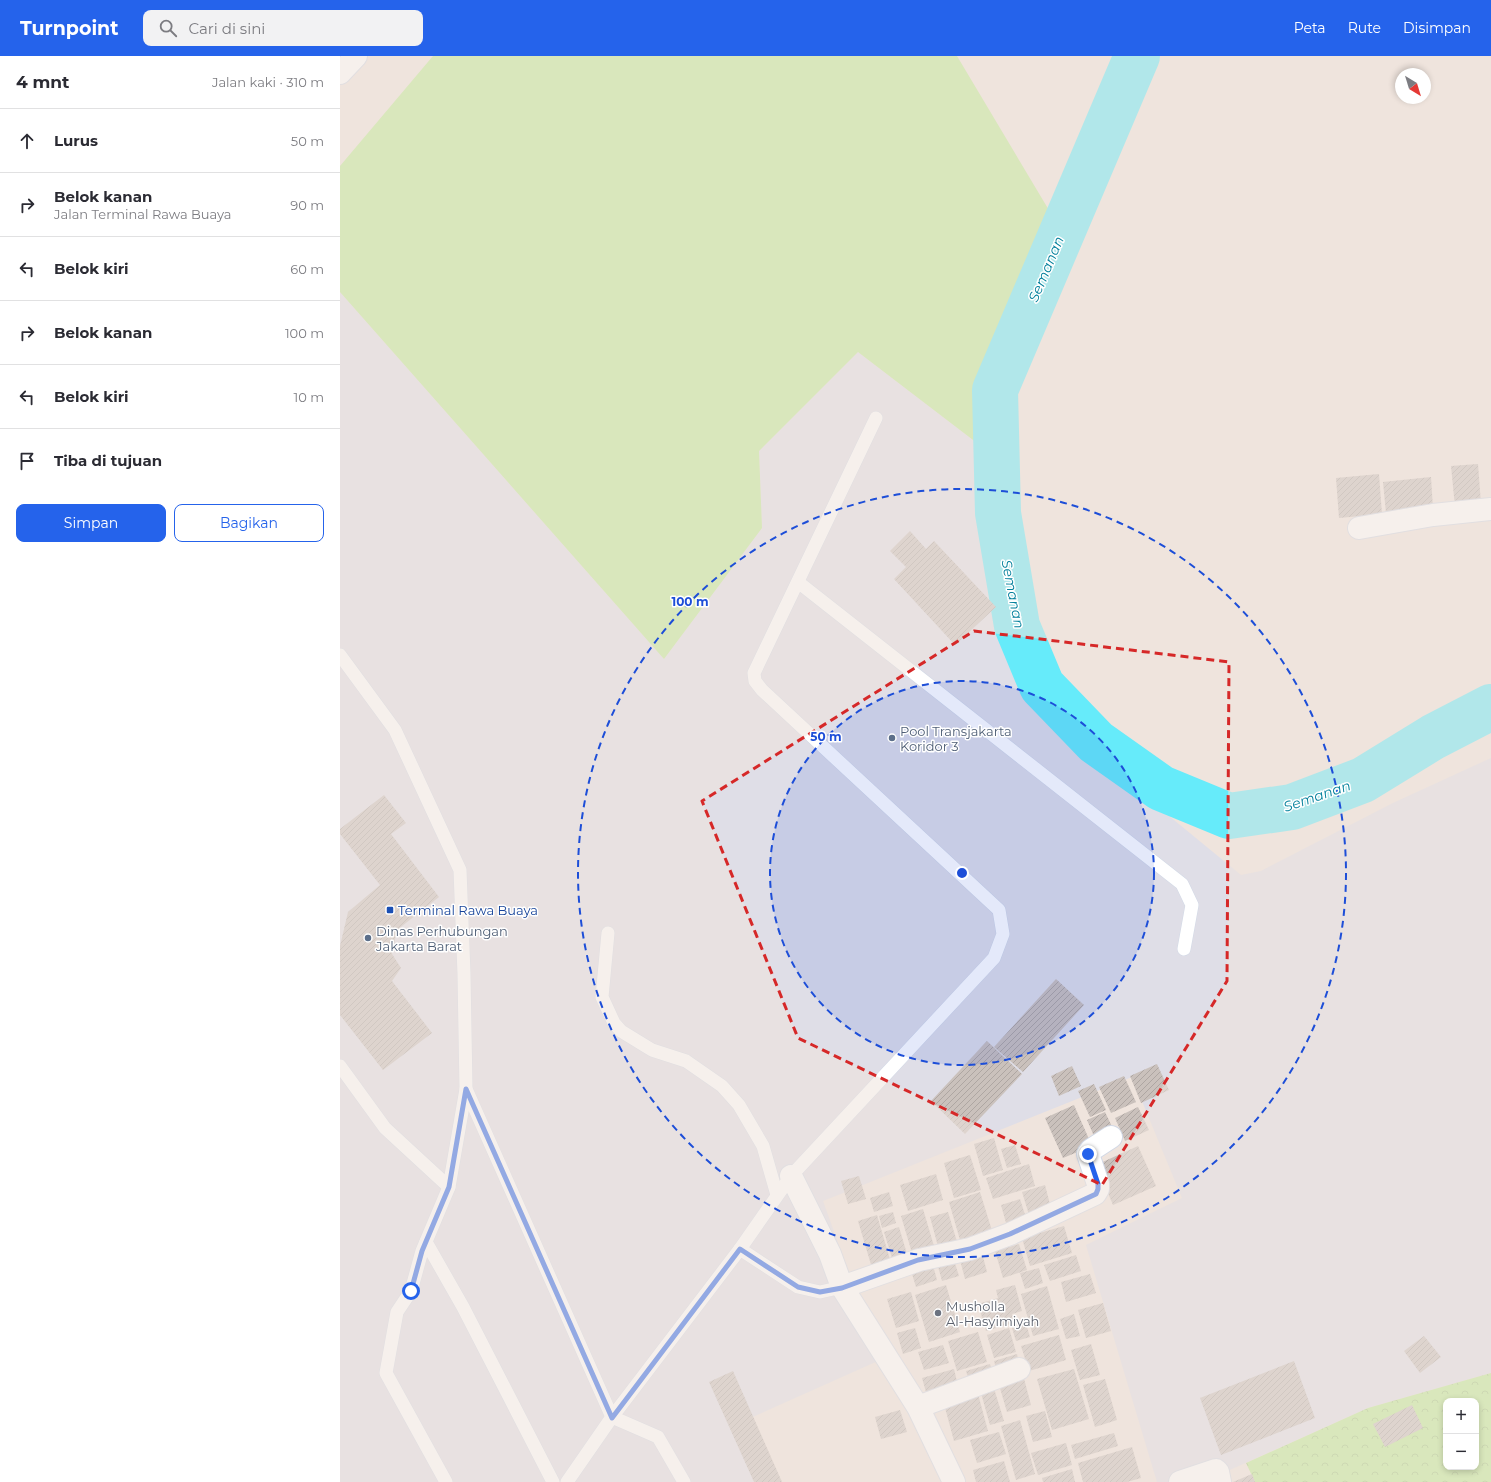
<!DOCTYPE html>
<html lang="id">
<head>
<meta charset="utf-8">
<style>
  body { margin:0; font-family:Montserrat,sans-serif; background:#f2f2f3; color:#2b2b33 }
  .controls { position:absolute; right:12px; bottom:12px; display:grid; overflow:hidden; border-radius:8px; box-shadow:0 2px 6px #0003 }
  .controls button { width:36px; height:36px; display:grid; place-items:center; padding:0; border:0; border-bottom:1px solid #e1e1e2; background:#fff; color:#2b2b33; font:20px sans-serif }
  .compass { position:absolute; left:1055px; top:12px; width:36px; height:36px; border-radius:50%; background:#fff; box-shadow:0 2px 6px #0003; rotate:142deg }
  .stop { position:absolute; width:12px; height:12px; margin:-9px; border:3px solid #2563eb; border-radius:50%; background:#fff }
  .stop.end { background:#2563eb; border-color:#fff; box-shadow:0 1px 4px #0008 }
  .list { margin:0; padding:0; list-style:none }
  h2 { display:flex; justify-content:space-between; align-items:center; height:52px; margin:0; padding:0 16px; font-size:17px }
  h2 small { font-size:13px; font-weight:400; color:#7c7c81 }
  .list li { display:grid; grid-template-columns:26px 1fr auto; gap:12px; align-items:center; box-sizing:border-box; height:64px; padding:0 16px; border-top:1px solid #e1e1e2 }
  .list b { display:block; font-size:15px; white-space:nowrap }
  .list p { margin:0; font-size:13px; white-space:nowrap; color:#7c7c81 }
  .list em { font-size:13px; font-style:normal; color:#7c7c81 }
  .actions { display:flex; gap:8px; padding:12px 16px }
  .actions a { flex:1; padding:9px 0; border:1px solid #2563eb; border-radius:8px; text-align:center; font-size:14px; color:#2563eb }
  .actions .main { background:#2563eb; color:#fff }
  .icon { flex:none; width:22px; height:22px; fill:none; stroke:currentColor; stroke-width:2; stroke-linecap:round; stroke-linejoin:round }
  .map { position:relative; flex:none; width:1151px; height:1426px; overflow:hidden }
  header { display:flex; align-items:center; gap:24px; box-sizing:border-box; height:56px; padding:0 20px; background:#2563eb; color:#fff }
  header strong { font-size:19px }
  nav { display:flex; gap:22px; margin-inline-start:auto; font-size:14px }
  .search { width:280px; height:36px; background:#f2f2f3; display:flex; align-items:center; gap:10px; box-sizing:border-box; padding:0 14px; border-radius:8px; color:#7c7c81; font-size:15px }
  main { display:flex }
  aside { flex:1; background:#fff }
  .map>svg:first-child { display:block }
</style>
</head>
<body>
<header>
<strong>Turnpoint</strong>
<div class="search"><svg class="icon" aria-label="search" viewBox="0 0 24 24"><circle cx="10" cy="10" r="6"/><path d="M15 15l6 6"/></svg>Cari di sini</div>
<nav><a>Peta</a><a>Rute</a><a>Disimpan</a></nav>
</header>
<main>
<aside>
<h2>4 mnt<small>Jalan kaki · 310 m</small></h2>
<ul class="list">
<li><svg class="icon" aria-label="ahead" viewBox="0 0 24 24"><path d="M12 20V5M6 11l6-6 6 6"/></svg><div><b>Lurus</b></div><em>50 m</em></li>
<li><svg class="icon" aria-label="right" viewBox="0 0 24 24"><path d="M7 20v-9h11M14 6l5 5-5 5"/></svg><div><b>Belok kanan</b><p>Jalan Terminal Rawa Buaya</p></div><em>90 m</em></li>
<li><svg class="icon" aria-label="left" viewBox="0 0 24 24"><path d="M17 20v-9H6M10 6l-5 5 5 5"/></svg><div><b>Belok kiri</b></div><em>60 m</em></li>
<li><svg class="icon" aria-label="right" viewBox="0 0 24 24"><path d="M7 20v-9h11M14 6l5 5-5 5"/></svg><div><b>Belok kanan</b></div><em>100 m</em></li>
<li><svg class="icon" aria-label="left" viewBox="0 0 24 24"><path d="M17 20v-9H6M10 6l-5 5 5 5"/></svg><div><b>Belok kiri</b></div><em>10 m</em></li>
<li><svg class="icon" aria-label="arrive" viewBox="0 0 24 24"><path d="M6 21V4h12l-3 4 3 4H6"/></svg><div><b>Tiba di tujuan</b></div></li>
</ul>
<div class="actions"><a class="main">Simpan</a><a>Bagikan</a></div>
</aside>
<div class="map">
<svg width="1151" height="1426" viewBox="0 0 1151 1426">
  <defs>
    <pattern id="forest-crowns" width="20" height="18" patternUnits="userSpaceOnUse"><rect width="20" height="18" fill="#bfea94"/><path d="M2 6a3 3 0 1 1 6 0M12 15a3 3 0 1 1 6 0" fill="none" stroke="#a4c980"/></pattern>
    <pattern id="building-hatch" width="6" height="6" patternUnits="userSpaceOnUse"><rect width="6" height="6" fill="#cac1bc"/><path d="M-1 1l2-2M0 6l6-6M5 7l2-2" fill="none" stroke="#aea6a2"/></pattern>
  </defs>
  <rect width="100%" height="100%" fill="#efe4dd"/>
  <path fill="#dfdee7" d="M0,236L324,603L422,472L419,395L518,296L637,387L657,572L700,654L901,819L921,815L1053,747L1151,702V1317L1028,1352L863,1426H817L746,1189L842,1142L792,1021L483,1145L540,1304L406,1364L432,1426H0Z"/>
  <path fill="#bfea94" d="M93,0H617L722,176L637,387L518,296L419,395L422,472L324,603L0,236V110Z"/>
  <path fill="url(#forest-crowns)" fill-rule="evenodd" d="M1151,1317V1426H915L906,1407L1028,1352ZM1106,1345H1136V1411H1106Z"/>
  <g fill="none" stroke-linecap="round" stroke-linejoin="round">
    <path stroke="#66ebfa" stroke-width="46" d="M797,0L655,334L658,457L677,570L702,630L756,686L821,732L889,760L952,751L1023,724L1093,681L1151,651"/>
  </g>
  <g fill="url(#building-hatch)">
    <path d="M1138,408L1141,448L1115,451L1111,410Z"/>
    <path d="M1039,418L1042,458L999,462L996,422Z"/>
    <path d="M1091,421L1093,453L1046,457L1043,426Z"/>
    <path d="M570,475L586,493L594,485L656,551L615,589L554,523L566,511L550,495Z"/>
    <path d="M44,739L66,767L51,778L99,841L57,874L52,898L61,912L52,925L92,977L43,1014L0,959V890L8,856L40,829L0,778V773Z"/>
    <path d="M716,923L744,949L683,1016L654,991Z"/>
    <path d="M647,985L682,1018L625,1078L591,1045Z"/>
    <path d="M817,1008L829,1034L801,1047L790,1020Z"/>
    <path d="M732,1010L741,1030L719,1040L711,1020Z"/>
    <path d="M784,1020L796,1046L771,1057L759,1031Z"/>
    <path d="M754,1028L766,1054L750,1061L738,1035Z"/>
    <path d="M734,1049L752,1090L723,1102L705,1062Z"/>
    <path d="M798,1051L809,1074L785,1085L775,1062Z"/>
    <path d="M765,1056L776,1079L757,1087L747,1064Z"/>
    <path d="M654,1082L663,1114L643,1120L634,1088Z"/>
    <path d="M675,1089L681,1108L667,1112L661,1093Z"/>
    <path d="M798,1090L816,1130L773,1149L756,1109Z"/>
    <path d="M630,1099L641,1134L614,1142L604,1107Z"/>
    <path d="M689,1108L695,1130L653,1143L646,1122Z"/>
    <path d="M596,1118L603,1144L568,1155L560,1129Z"/>
    <path d="M519,1120L526,1143L508,1148L501,1125Z"/>
    <path d="M705,1129L712,1156L690,1162L682,1136Z"/>
    <path d="M549,1136L553,1150L534,1156L530,1142Z"/>
    <path d="M640,1136L654,1181L622,1191L609,1146Z"/>
    <path d="M680,1143L688,1168L668,1174L661,1149Z"/>
    <path d="M583,1153L594,1190L572,1197L561,1160Z"/>
    <path d="M553,1156L556,1167L542,1172L539,1160Z"/>
    <path d="M608,1156L618,1189L599,1194L590,1161Z"/>
    <path d="M537,1159L551,1207L532,1212L518,1165Z"/>
    <path d="M724,1170L732,1197L690,1210L682,1182Z"/>
    <path d="M559,1171L567,1198L552,1202L544,1176Z"/>
    <path d="M679,1188L687,1214L663,1222L655,1195Z"/>
    <path d="M642,1197L647,1216L625,1223L620,1204Z"/>
    <path d="M612,1198L619,1220L602,1225L596,1203Z"/>
    <path d="M736,1199L741,1215L710,1225L704,1209Z"/>
    <path d="M591,1202L597,1224L576,1231L569,1208Z"/>
    <path d="M699,1212L703,1227L685,1233L680,1217Z"/>
    <path d="M750,1218L756,1237L726,1246L721,1226Z"/>
    <path d="M606,1229L620,1276L589,1286L575,1239Z"/>
    <path d="M675,1229L682,1255L672,1258L674,1267L646,1275L638,1248L658,1242L656,1234Z"/>
    <path d="M707,1230L719,1273L693,1280L681,1238Z"/>
    <path d="M571,1236L579,1265L556,1272L547,1243Z"/>
    <path d="M763,1247L771,1275L746,1282L738,1254Z"/>
    <path d="M734,1258L740,1280L726,1283L720,1263Z"/>
    <path d="M686,1268L690,1281L676,1285L672,1272Z"/>
    <path d="M575,1272L581,1292L563,1298L557,1277Z"/>
    <path d="M669,1272L676,1296L654,1302L647,1279Z"/>
    <path d="M638,1276L647,1306L617,1315L608,1285Z"/>
    <path d="M719,1279L726,1304L689,1315L681,1290Z"/>
    <path d="M1084,1280L1101,1301L1080,1317L1064,1295Z"/>
    <path d="M751,1288L760,1319L740,1324L731,1294Z"/>
    <path d="M603,1289L609,1307L584,1314L578,1296Z"/>
    <path d="M677,1298L679,1309L657,1315L654,1305Z"/>
    <path d="M954,1305L975,1362L881,1399L860,1342Z"/>
    <path d="M650,1308L654,1321L630,1327L626,1315Z"/>
    <path d="M614,1313L619,1334L588,1343L582,1322Z"/>
    <path d="M734,1313L749,1363L712,1374L697,1323Z"/>
    <path d="M393,1315L442,1426H414L369,1326Z"/>
    <path d="M682,1315L691,1349L667,1356L657,1322Z"/>
    <path d="M765,1323L777,1364L755,1371L743,1329Z"/>
    <path d="M652,1326L664,1365L650,1369L639,1330Z"/>
    <path d="M638,1338L648,1375L614,1385L604,1348Z"/>
    <path d="M1072,1349L1083,1372L1045,1391L1033,1368Z"/>
    <path d="M560,1354L567,1376L541,1383L535,1361Z"/>
    <path d="M705,1355L712,1381L693,1386L686,1360Z"/>
    <path d="M680,1364L695,1418L676,1424L661,1370Z"/>
    <path d="M659,1376L666,1398L637,1407L630,1384Z"/>
    <path d="M774,1377L778,1390L735,1403L731,1389Z"/>
    <path d="M726,1387L732,1409L698,1419L691,1397Z"/>
    <path d="M792,1391L801,1422L787,1426H743L738,1407Z"/>
    <path d="M664,1405L670,1426H636L633,1414Z"/>
    <path d="M732,1413L735,1426H703L702,1422Z"/>
    <path d="M912,1418L915,1426H893Z"/>
  </g>
  <g fill="none" stroke-linecap="round" stroke-linejoin="round">
    <g stroke="#d2d9e6" stroke-width="14">
      <g id="lane">
        <path d="M458,526L842,828L852,849L844,893"/>
        <path d="M0,599L55,674L120,814L124,918L126,1033L272,1361"/>
        <path d="M268,877L262,941L274,967L281,975L312,994L346,1005L382,1030L399,1049L423,1090L437,1139"/>
        <path d="M0,1010L45,1072L109,1131"/>
        <path d="M86,1186L123,1251L213,1426"/>
        <path d="M400,1193L458,1231L480,1236L502,1231"/>
        <path d="M272,1361L318,1381L344,1426"/>
        <path d="M106,1426L46,1317L57,1256L71,1235L82,1195L109,1131L126,1033"/>
        <path d="M227,1426L272,1361L400,1193L451,1120L654,902L663,878L659,854L422,634L415,625L414,617L536,362"/>
      </g>
    </g>
    <g stroke="#d2d9e6" stroke-width="24">
      <g id="street">
        <path d="M0,17L16,0"/>
        <path d="M1019,472L1093,459L1151,453"/>
        <path d="M451,1120L490,1198L502,1231L578,1351L614,1426"/>
        <path d="M502,1231L579,1204L630,1193L670,1178L755,1138L758,1133V1128L748,1098L751,1094L771,1081"/>
        <path d="M578,1351L679,1313"/>
        <path d="M840,1426L876,1414L878,1416L880,1426"/>
      </g>
    </g>
    <use href="#lane" stroke="#fff" stroke-width="13"/>
    <use href="#street" stroke="#fff" stroke-width="22"/>
  </g>
  <g fill="none" stroke-linecap="round" stroke-linejoin="round">
    <path stroke="#2563eb" stroke-width="5" d="M71,1235L82,1195L109,1131L126,1033L272,1362L400,1193L458,1231L480,1236L502,1232L578,1204L630,1193L670,1178L756,1138L758,1133V1128L748,1098"/>
  </g>
  <path d="M0 0H1151V1426H0ZM634,575L889,606L887,925L762,1129L458,982L362,745Z" fill="#efe4dd" fill-opacity=".55" fill-rule="evenodd"/>
  <path fill="none" stroke="#d62828" stroke-width="3" stroke-dasharray="8 5" stroke-linejoin="round" d="M634,575L889,606L887,925L762,1129L458,982L362,745Z"/>
  <circle cx="622" cy="817" r="192" fill="#1d4ed8" fill-opacity=".12"/>
  <g fill="none" stroke="#1d4ed8" stroke-width="2" stroke-dasharray="7 5">
    <circle cx="622" cy="817" r="192"/>
    <circle cx="622" cy="817" r="384"/>
  </g>
  <g fill="#5c6f8a" stroke="#fff" stroke-width="1.5">
    <circle cx="552" cy="682" r="4"/>
    <circle cx="28" cy="882" r="4"/>
  </g>
  <rect fill="#1a4fb4" stroke="#fff" stroke-width="1.5" x="46" y="850" width="8" height="8" rx="2"/>
  <circle fill="#6b7280" stroke="#fff" stroke-width="1.5" cx="598" cy="1257" r="4"/>
  <g text-anchor="middle" dominant-baseline="central" stroke-width="3" stroke-linejoin="round" paint-order="stroke">
    <g font-size="13" fill="#4e5e75" stroke="#fff" text-anchor="start">
      <text x="560" y="675">Pool Transjakarta<tspan x="560" dy="15">Koridor 3</tspan></text>
      <text x="36" y="875">Dinas Perhubungan<tspan x="36" dy="15">Jakarta Barat</tspan></text>
    </g>
    <g font-size="13" fill="#164399" stroke="#fff" text-anchor="start">
      <text x="58" y="854">Terminal Rawa Buaya</text>
    </g>
    <g font-size="13" fill="#5b616d" stroke="#fff" text-anchor="start">
      <text x="606" y="1250">Musholla<tspan x="606" dy="15">Al-Hasyimiyah</tspan></text>
    </g>
    <g font-size="14" font-style="italic" fill="#03809c" stroke="#fff">
      <text transform="translate(706 213) rotate(-67)">Semanan</text>
      <text transform="translate(673 538) rotate(79)">Semanan</text>
      <text transform="translate(977 740) rotate(-19)">Semanan</text>
    </g>
  </g>
  <circle cx="622" cy="817" r="6" fill="#1d4ed8" stroke="#fff" stroke-width="2"/>
  <g font-size="12" text-anchor="middle" font-weight="bold" fill="#1d4ed8" stroke="#fff" stroke-width="3" stroke-linejoin="round" paint-order="stroke">
    <text x="350" y="550">100 m</text>
    <text x="486" y="685">50 m</text>
  </g>
</svg>
<div class="controls">
<button>+</button>
<button>−</button>
</div>
<svg class="compass" viewBox="-18 -18 36 36"><path d="M0-13l5 13h-10z" fill="#e53935"/><path d="M0 13l5-13h-10z" fill="#7c7c81"/></svg>
<div class="stop" style="left:71px;top:1235px"></div>
<div class="stop end" style="left:748px;top:1098px"></div>
</div>
</main>
</body>
</html>
